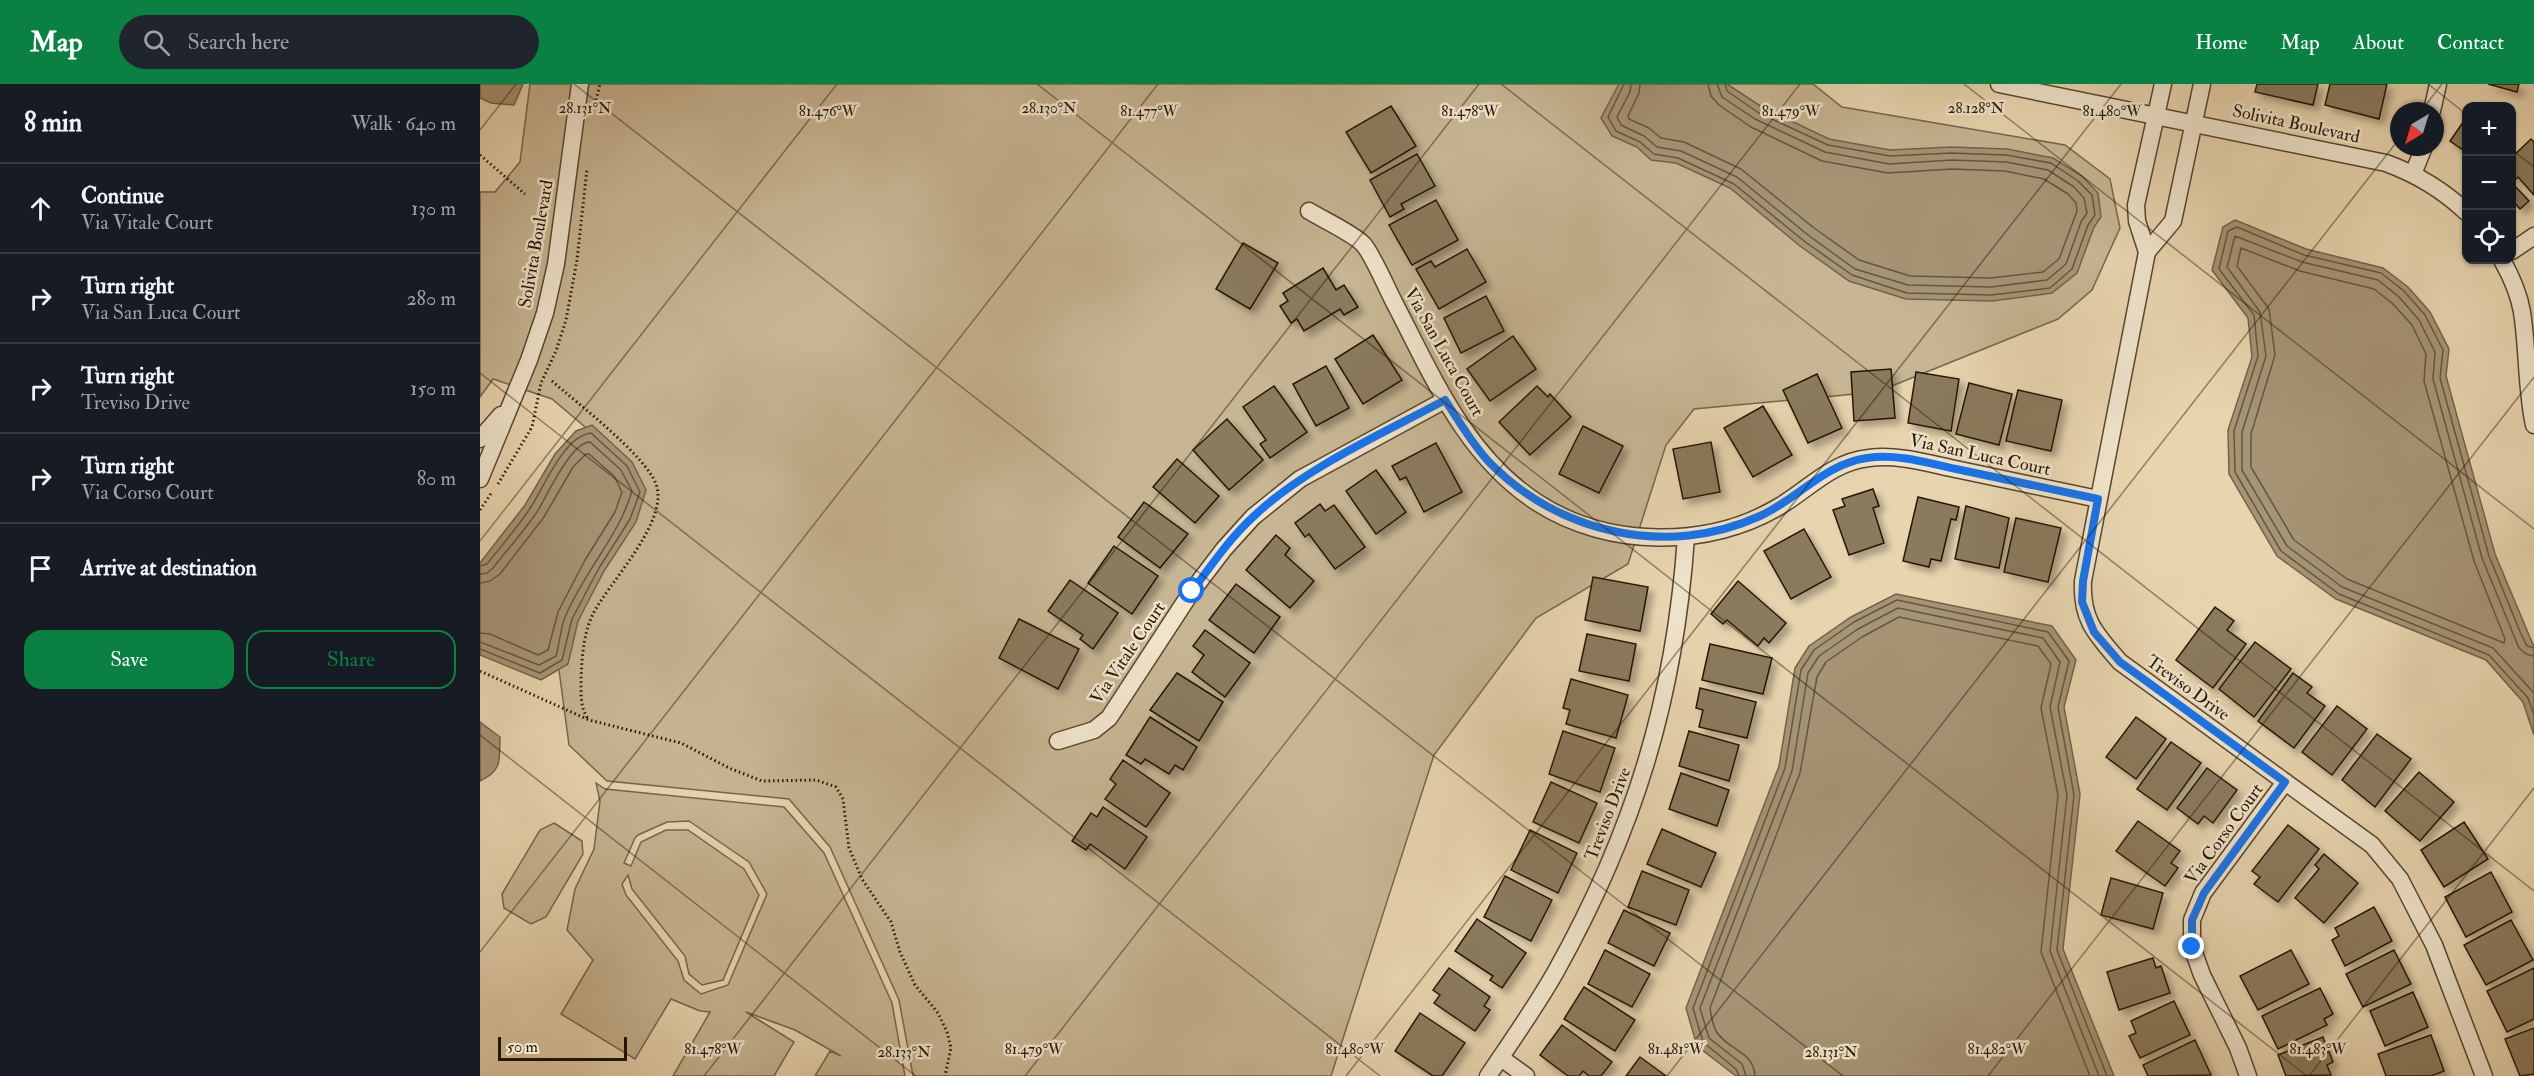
<!DOCTYPE html>
<html lang="en">
<head>
<meta charset="utf-8">
<style>
  body { margin:0; font-family:"IM FELL Double Pica",serif; background:#20242c; color:#f1f3f6 }
  .controls { position:absolute; right:18px; top:18px; display:grid; overflow:hidden; border-radius:12px; box-shadow:0 2px 4px #0004 }
  .controls button { width:54px; height:54px; display:grid; place-items:center; padding:0; border:0; border-bottom:2px solid #363941; background:#171b24; color:#f1f3f6; font:30px sans-serif }
  .compass { position:absolute; left:1910px; top:18px; width:54px; height:54px; border-radius:50%; background:#171b24; box-shadow:0 2px 4px #0004; rotate:218deg }
  .scale { position:absolute; left:18px; bottom:15px; width:129px; box-sizing:border-box; padding-left:6px; border:3px solid #271703; border-top:0; font-size:16px; line-height:21px; white-space:nowrap; color:#271703; -webkit-text-stroke:4px #f0e4cc; paint-order:stroke }
  .stop { position:absolute; width:18px; height:18px; margin:-14px; border:4px solid #1a73e8; border-radius:50%; background:#fff }
  .stop.end { background:#1a73e8; border-color:#fff; box-shadow:0 2px 6px #0008 }
  .list { margin:0; padding:0; list-style:none }
  h2 { display:flex; justify-content:space-between; align-items:center; height:78px; margin:0; padding:0 24px; font-size:26px }
  h2 small { font-size:20px; font-weight:400; color:#9ea1a6 }
  .list li { display:grid; grid-template-columns:39px 1fr auto; gap:18px; align-items:center; box-sizing:border-box; height:90px; padding:0 24px; border-top:2px solid #363941 }
  .list b { display:block; font-size:22px; white-space:nowrap }
  .list p { margin:0; font-size:20px; white-space:nowrap; color:#9ea1a6 }
  .list em { font-size:20px; font-style:normal; color:#9ea1a6 }
  .actions { display:flex; gap:12px; padding:18px 24px }
  .actions a { flex:1; padding:14px 0; border:2px solid #0b8043; border-radius:18px; text-align:center; font-size:21px; color:#0b8043 }
  .actions .main { background:#0b8043; color:#fff }
  .icon { flex:none; width:33px; height:33px; fill:none; stroke:currentColor; stroke-width:2; stroke-linecap:round; stroke-linejoin:round }
  .map { position:relative; flex:none; width:2054px; height:992px; overflow:hidden }
  header { display:flex; align-items:center; gap:36px; box-sizing:border-box; height:84px; padding:0 30px; background:#0b8043; color:#fff }
  header strong { font-size:28px }
  nav { display:flex; gap:33px; margin-inline-start:auto; font-size:21px }
  .search { width:420px; height:54px; background:#20242c; display:flex; align-items:center; gap:15px; box-sizing:border-box; padding:0 21px; border-radius:33px; color:#9ea1a6; font-size:22px }
  main { display:flex }
  aside { flex:1; background:#171b24 }
  .map>svg:first-child { display:block }
</style>
</head>
<body>
<header>
<strong>Map</strong>
<div class="search"><svg class="icon" aria-label="search" viewBox="0 0 24 24"><circle cx="10" cy="10" r="6"/><path d="M15 15l6 6"/></svg>Search here</div>
<nav><a>Home</a><a>Map</a><a>About</a><a>Contact</a></nav>
</header>
<main>
<aside>
<h2>8 min<small>Walk · 640 m</small></h2>
<ul class="list">
<li><svg class="icon" aria-label="ahead" viewBox="0 0 24 24"><path d="M12 20V5M6 11l6-6 6 6"/></svg><div><b>Continue</b><p>Via Vitale Court</p></div><em>130 m</em></li>
<li><svg class="icon" aria-label="right" viewBox="0 0 24 24"><path d="M7 20v-9h11M14 6l5 5-5 5"/></svg><div><b>Turn right</b><p>Via San Luca Court</p></div><em>280 m</em></li>
<li><svg class="icon" aria-label="right" viewBox="0 0 24 24"><path d="M7 20v-9h11M14 6l5 5-5 5"/></svg><div><b>Turn right</b><p>Treviso Drive</p></div><em>150 m</em></li>
<li><svg class="icon" aria-label="right" viewBox="0 0 24 24"><path d="M7 20v-9h11M14 6l5 5-5 5"/></svg><div><b>Turn right</b><p>Via Corso Court</p></div><em>80 m</em></li>
<li><svg class="icon" aria-label="arrive" viewBox="0 0 24 24"><path d="M6 21V4h12l-3 4 3 4H6"/></svg><div><b>Arrive at destination</b></div></li>
</ul>
<div class="actions"><a class="main">Save</a><a>Share</a></div>
</aside>
<div class="map">
<svg width="2054" height="992" viewBox="0 0 2054 992">
  <defs>
    <filter id="shadow"><feDropShadow dx="5.5" dy="5.5" stdDeviation="3" flood-color="#0004"/></filter>
  </defs>
  <rect width="100%" height="100%" fill="#e8d5b0"/>
  <filter id="stains"><feTurbulence type="fractalNoise" baseFrequency=".00333" numOctaves="4"/><feColorMatrix values="0 0 0 0 .2 0 0 0 0 .09 0 0 0 0 .02 0 0 0 .5 -.17"/></filter>
  <radialGradient id="worn" r=".72"><stop offset=".6" stop-color="#630" stop-opacity="0"/><stop offset="1" stop-color="#630" stop-opacity=".3"/></radialGradient>
  <g fill="#c7b593" stroke="#77664b" stroke-width="1.5" fill-rule="evenodd">
    <path d="M50,0H1333L1362,23L1585,61L1630,95L1640,144L1612,206L1578,235L1397,308L1214,325L1186,361L1148,480L1056,534L954,671L851,992H433L419,916L350,763L309,715L127,697L89,661L79,586L96,529L124,359L72,315L13,295L0,313V108H15L40,78Z"/>
    <path d="M116,699L125,705L304,723L344,769L412,919L425,992H335L350,967L361,972L315,946L266,928L314,958L294,992H193L230,928L220,927L191,915L155,975L81,930L113,876L87,846L95,805L114,765L120,717ZM209,737L269,778L287,810L248,901L221,910L204,896L198,877L146,811L142,800L148,791L152,805L205,872L209,890L222,901L243,896L279,811L264,785L208,746H186L161,758L151,782L144,779L155,754L158,751L187,738Z"/>
    <path d="M74,739L102,757L103,770L66,833L51,840L24,824L22,810L60,746Z"/>
  </g>
  <g fill="#a69475" stroke="#736247" stroke-width="1.5">
    <path d="M0,0H43L34,21L11,19L0,14Z"/>
    <path d="M1139,0H1247L1282,23L1349,55L1410,66L1471,63L1527,65L1573,74L1602,92L1618,109L1621,133L1614,143L1597,189L1572,209L1512,217L1426,215L1369,197L1320,162L1250,104L1196,79L1171,76L1157,63L1132,52L1121,34Z"/>
    <path d="M1755,136L1826,165L1903,184L1928,203L1950,228L1969,265L1966,292L2015,470L2054,563V651L2043,618L2006,576L1856,515L1797,472L1749,390L1748,346L1772,273L1768,234L1732,186L1743,143Z"/>
    <path d="M112,341L152,378L166,406L156,438L124,487L98,537L88,580L61,596L0,571V479L45,421L75,370L96,347Z"/>
    <path d="M1416,510L1572,542L1596,576L1584,623L1600,710L1583,865L1634,992H1256L1217,962L1206,924L1299,682L1315,584L1329,562L1371,533Z"/>
    <path d="M0,638L20,653C19,676 23,686 0,697Z"/>
  </g>
  <g fill="none" stroke-linecap="round" stroke-linejoin="round">
    <g stroke="#66563c" stroke-width="1.5">
      <path d="M1144,0L1128,33L1136,47L1160,58L1174,70L1198,74L1254,100L1324,157L1372,191L1427,209L1511,211L1570,204L1592,185L1608,141L1615,131L1612,111L1598,97L1571,79L1526,71L1471,69L1410,72L1348,61L1279,29L1247,7L1245,0"/>
      <path d="M1151,0L1150,8L1137,33L1141,41L1164,52L1177,63L1201,67L1257,93L1328,151L1375,185L1428,201L1511,203L1567,196L1586,180L1601,138L1607,129L1604,114L1594,103L1568,86L1526,78L1472,76L1409,80L1345,68L1275,35L1242,13L1237,0"/>
      <path d="M1160,0L1159,9L1148,32L1149,35L1169,44L1181,54L1204,58L1261,85L1334,144L1379,176L1430,192L1511,194L1563,188L1579,175L1597,127L1596,119L1588,110L1564,95L1525,87L1472,85L1408,89L1342,77L1271,43L1239,21L1231,12L1228,0"/>
      <path d="M1761,164L1820,187L1894,205L1912,219L1932,241L1946,270L1944,297L1994,477L2025,555L2024,559L1867,495L1814,456L1771,383V350L1795,271L1789,225L1757,182Z"/>
      <path d="M0,482L7,480C22,461 38,443 51,423C64,403 84,352 111,349L147,382L160,408L150,435L119,484L92,535L82,576L60,589L0,565"/>
      <path d="M0,490L7,489L13,484C28,465 44,447 57,428C67,412 91,358 110,358L141,386L152,407C139,452 104,488 86,531C80,544 80,559 76,572L59,581L0,558"/>
      <path d="M0,499L10,497L20,490L64,433L93,383L106,370H109L134,392L142,408L135,428L105,476L78,528L68,566L58,571L10,550L0,549"/>
      <path d="M2054,564L2047,562L2041,550L2009,472L1960,294L1963,266L1945,231L1924,207L1901,189L1824,171L1757,143L1748,147L1739,185L1774,231L1778,272L1754,347L1755,388L1801,467L1859,510L2009,571L2048,614L2054,631"/>
      <path d="M2054,572L2046,570L2039,564L2002,474L1953,295L1955,268L1939,236L1919,213L1898,196L1822,178L1755,152L1747,183L1780,228L1786,272L1762,348V386L1807,462L1862,503L2013,564L2054,609"/>
      <path d="M1259,992L1256,985L1223,958L1213,924L1305,684L1321,586L1334,566L1374,538L1417,516L1568,548L1589,577L1578,623L1594,711L1577,866L1627,992"/>
      <path d="M1266,992L1262,980L1229,954L1220,924L1312,687L1328,589L1339,572L1378,545L1418,524L1563,554L1580,578L1570,623L1587,711L1570,867L1619,992"/>
      <path d="M1275,992C1274,967 1247,966 1236,947C1233,941 1231,931 1230,924L1320,689L1337,593L1346,578L1382,553L1419,533L1558,562L1571,580L1561,624L1578,711L1561,868L1610,992"/>
    </g>
  </g>
  <g fill="#8b7a5d" stroke="#271703" stroke-width="1.5" filter="url(#shadow)">
    <path d="M1777,0H1838L1833,21L1775,8Z"/>
    <path d="M1850,0H1907L1899,35L1845,21Z"/>
    <path d="M2008,0H2039L2037,8Z"/>
    <path d="M911,22L936,62L891,89L866,48Z"/>
    <path d="M1986,34V68L1970,57Z"/>
    <path d="M2051,55L2054,58V111L2038,93L2032,99L2049,117L2040,125L2032,116V73Z"/>
    <path d="M937,70L955,102L921,120L924,125L910,133L890,96Z"/>
    <path d="M956,116L978,156L932,181L909,141Z"/>
    <path d="M763,159L798,179L770,225L736,205Z"/>
    <path d="M987,165L1006,198L959,225L936,185L951,177L955,183Z"/>
    <path d="M843,184L856,206L864,201L878,223L864,231L860,225L824,247L817,235L811,239L800,222L808,217L803,209Z"/>
    <path d="M1006,212L1024,247L981,269L964,234Z"/>
    <path d="M893,251L922,296L883,320L855,275Z"/>
    <path d="M1033,252L1056,285L1010,317L987,285Z"/>
    <path d="M846,282L869,324L836,342L813,300Z"/>
    <path d="M1411,285L1415,334L1374,337L1371,288Z"/>
    <path d="M1436,288L1479,295L1471,347L1428,339Z"/>
    <path d="M1337,290L1362,344L1328,359L1303,306Z"/>
    <path d="M1489,299L1532,310L1519,361L1476,350Z"/>
    <path d="M794,302L827,348L790,374L780,360L786,356L763,323Z"/>
    <path d="M1057,302L1068,313L1070,310L1091,333L1050,371L1019,338Z"/>
    <path d="M1538,306L1582,316L1571,367L1526,357Z"/>
    <path d="M1283,322L1312,371L1273,393L1244,344Z"/>
    <path d="M747,335L783,376L749,406L713,366Z"/>
    <path d="M1103,342L1143,362L1119,409L1079,390Z"/>
    <path d="M1231,358L1240,408L1203,415L1193,365Z"/>
    <path d="M956,359L982,408L944,428L926,393L920,396L912,382Z"/>
    <path d="M697,375L739,412L715,439L673,403Z"/>
    <path d="M896,386L926,428L896,450L866,407Z"/>
    <path d="M1393,405L1399,422L1393,424L1404,459L1369,471L1353,426L1365,422L1362,415Z"/>
    <path d="M1438,413L1479,423L1476,436L1471,435L1461,477L1451,475L1449,483L1423,477Z"/>
    <path d="M664,418L708,450L680,484L638,453Z"/>
    <path d="M840,420L845,427L854,421L885,463L855,485L829,450L825,453L815,439Z"/>
    <path d="M1486,422L1529,434L1519,484L1475,475Z"/>
    <path d="M1536,434L1581,444L1568,498L1524,488Z"/>
    <path d="M1324,445L1351,493L1311,515L1284,467Z"/>
    <path d="M796,451L810,464L805,471L834,497L810,524L766,486Z"/>
    <path d="M634,462L678,492L652,530L608,499Z"/>
    <path d="M1113,493L1168,503L1160,547L1105,536Z"/>
    <path d="M590,496L638,529L613,565L600,555L603,551L568,527Z"/>
    <path d="M1258,497L1306,539L1289,559L1284,554L1278,562L1247,536L1243,540L1231,530Z"/>
    <path d="M756,500L800,533L774,569L729,536Z"/>
    <path d="M1735,523L1754,537L1747,546L1766,560L1733,604L1696,576Z"/>
    <path d="M539,535L599,565L578,605L519,574Z"/>
    <path d="M725,546L770,579L745,613L712,588L724,571L713,562Z"/>
    <path d="M1107,550L1156,560L1149,597L1099,587Z"/>
    <path d="M1775,558L1811,585L1774,633L1739,605Z"/>
    <path d="M1230,560L1292,574L1283,610L1222,596Z"/>
    <path d="M697,589L743,618L719,657L670,626Z"/>
    <path d="M1813,589L1832,603L1827,609L1845,622L1814,664L1778,637Z"/>
    <path d="M1091,595L1148,611L1136,654L1086,640L1090,626L1083,624Z"/>
    <path d="M1220,604L1276,618L1267,654L1219,643L1223,626L1216,624Z"/>
    <path d="M1857,622L1887,645L1852,691L1822,668Z"/>
    <path d="M670,633L717,663L703,686L695,681L689,690L665,675L661,680L646,671Z"/>
    <path d="M1656,633L1686,655L1656,695L1626,673Z"/>
    <path d="M1083,647L1135,664L1120,708L1069,690Z"/>
    <path d="M1209,647L1259,661L1249,697L1199,682Z"/>
    <path d="M1897,650L1931,675L1895,723L1862,696Z"/>
    <path d="M1691,658L1721,679L1687,726L1657,705Z"/>
    <path d="M643,676L690,709L666,743L625,715L636,700L630,695Z"/>
    <path d="M1727,684L1757,706L1733,739L1724,732L1718,740L1697,724Z"/>
    <path d="M1939,688L1974,718L1940,757L1905,727Z"/>
    <path d="M1201,689L1249,706L1237,742L1189,725Z"/>
    <path d="M1071,698L1117,719L1099,759L1053,738Z"/>
    <path d="M623,723L667,753L645,785L610,760L606,766L592,757L611,729L617,733Z"/>
    <path d="M1658,737L1700,767L1691,779L1698,784L1685,802L1636,767Z"/>
    <path d="M1984,738L2008,775L1964,803L1941,766Z"/>
    <path d="M1808,741L1839,765L1798,818L1774,800L1780,793L1772,787Z"/>
    <path d="M1182,745L1236,769L1221,803L1167,780Z"/>
    <path d="M1050,746L1097,769L1078,809L1031,786Z"/>
    <path d="M1844,770L1878,799L1844,839L1815,814L1839,785L1835,781Z"/>
    <path d="M1162,787L1209,806L1196,841L1148,823Z"/>
    <path d="M2011,788L2032,828L1986,853L1965,813Z"/>
    <path d="M1025,792L1072,816L1051,857L1004,833Z"/>
    <path d="M1631,794L1683,809L1673,845L1621,831Z"/>
    <path d="M1894,823L1912,857L1865,882L1852,856L1859,852L1855,844Z"/>
    <path d="M1144,826L1190,849L1174,882L1128,859Z"/>
    <path d="M997,835L1046,869L1022,904L1010,896L1013,892L975,867Z"/>
    <path d="M2031,836L2053,876L2006,901L1984,861Z"/>
    <path d="M1125,866L1170,890L1152,923L1108,900Z"/>
    <path d="M1811,866L1829,900L1778,926L1760,892Z"/>
    <path d="M1914,866L1931,900L1883,923L1866,890Z"/>
    <path d="M1673,874L1676,884L1681,882L1690,909L1639,926L1627,888Z"/>
    <path d="M969,884L1010,913L1004,922L1010,926L995,947L954,919L960,911L953,906Z"/>
    <path d="M2054,884V935L2027,948L2007,907Z"/>
    <path d="M1104,903L1155,936L1135,967L1084,935Z"/>
    <path d="M1840,904L1853,930L1844,935L1847,941L1798,965L1782,932Z"/>
    <path d="M1933,908L1948,943L1905,962L1890,927Z"/>
    <path d="M1694,917L1710,951L1660,974L1649,952L1656,949L1651,937Z"/>
    <path d="M940,929L985,959L962,992H953L915,967Z"/>
    <path d="M1082,941L1132,978L1121,992H1109L1103,987L1099,992H1088L1060,971Z"/>
    <path d="M2054,944V990L2040,992L2025,955Z"/>
    <path d="M1951,951L1964,987L1951,992H1906L1898,970Z"/>
    <path d="M1843,953L1853,978L1847,981L1851,991L1806,992L1798,971Z"/>
    <path d="M1715,956L1731,991L1668,992L1663,981Z"/>
    <path d="M1160,973L1186,992H1146Z"/>
  </g>
  <g fill="none" stroke-linecap="round" stroke-linejoin="round">
    <g stroke="#57462e" stroke-width="19">
      <g id="minor">
        <path d="M1519,0L1906,79C1936,90 1963,106 1986,128"/>
        <path d="M1683,0L1656,121L1657,137L1667,168L1603,497C1601,536 1616,550 1640,578L1892,761L1920,795L1954,861L2004,992"/>
        <path d="M1952,27L1958,0"/>
        <path d="M1933,90L1944,63"/>
        <path d="M829,127C842,135 874,150 883,160C892,169 908,207 915,220C953,293 986,373 1058,419C1128,464 1229,465 1300,422C1330,404 1352,378 1389,374C1419,370 1450,380 1480,386C1526,396 1572,405 1618,415"/>
        <path d="M2032,167L2054,152"/>
        <path d="M1667,168L1693,137L1722,0"/>
        <path d="M2022,176C2031,192 2039,210 2042,228C2048,266 2046,304 2054,341"/>
        <path d="M0,355L21,331"/>
        <path d="M0,395L49,276L65,229L76,180L100,0"/>
        <path d="M578,657L614,646L629,634L712,507L744,465L773,433L820,395L965,316"/>
        <path d="M1021,974L1046,992"/>
        <path d="M1008,992C1031,958 1055,924 1075,889C1154,748 1195,614 1206,453"/>
        <path d="M1768,992L1758,964L1722,891L1712,863V836L1723,809L1805,698"/>
      </g>
    </g>
    <g stroke="#271703" stroke-width="3" stroke-dasharray="1.5 3" stroke-linecap="butt">
      <path d="M116,16L120,0"/>
      <path d="M0,71L45,110"/>
      <path d="M72,297C97,319 165,371 176,400C190,438 127,500 112,532C103,552 102,574 101,595C101,609 100,623 108,635"/>
      <path d="M18,400L52,343L61,299L76,267L86,236L97,176L107,85"/>
      <path d="M0,426L12,408"/>
      <path d="M0,587L109,636L201,659L249,684L282,697L336,696L356,703L363,715L369,764L382,795L411,838L420,868L435,901L458,929L467,948L471,964L465,992"/>
    </g>
    <use href="#minor" stroke="#f0e4cc" stroke-width="16"/>
  </g>
  <g fill="none" stroke-linecap="round" stroke-linejoin="round">
    <path stroke="#1a73e8" stroke-width="8" d="M712,507C731,482 749,455 773,433C824,384 902,350 965,316C979,337 992,360 1009,378C1079,450 1188,474 1280,432C1318,415 1344,380 1387,374C1418,369 1451,380 1481,386C1527,396 1572,405 1618,415L1603,497L1602,518L1614,548L1640,578L1805,698L1724,809L1712,836V863"/>
  </g>
  <path fill="none" stroke="#271703" stroke-width="1.5" stroke-opacity="0.45" d="M94,0L1363,992M557,0L1827,992M1021,0L2054,807M1484,0L2054,445M1948,0L1986,30M1941,27L1962,0M0,46L36,0M2032,66L2054,83M0,289L900,992M0,457L357,0M0,651L436,992M0,868L678,0M224,992L999,0M545,992L1320,0M866,992L1641,0M1187,992L1919,55M1508,992L2054,293M1829,992L2054,704"/>
  <g text-anchor="middle" dominant-baseline="central" stroke-width="5" stroke-linejoin="round" paint-order="stroke">
    <g font-size="18" fill="#271703" stroke="#f0e4cc">
      <text transform="translate(1816 40) rotate(12)">Solivita Boulevard</text>
      <text transform="translate(56 160) rotate(-80)">Solivita Boulevard</text>
      <text transform="translate(964 268) rotate(61)">Via San Luca Court</text>
      <text transform="translate(1500 371) rotate(12)">Via San Luca Court</text>
      <text transform="translate(648 569) rotate(-56)">Via Vitale Court</text>
      <text transform="translate(1708 604) rotate(36)">Treviso Drive</text>
      <text transform="translate(1128 730) rotate(-69)">Treviso Drive</text>
      <text transform="translate(1744 750) rotate(-54)">Via Corso Court</text>
    </g>
  </g>
  <g font-size="15" text-anchor="middle" fill="#271703" stroke="#f0e4cc" stroke-width="5" stroke-linejoin="round" paint-order="stroke">
    <text x="105" y="29">28.131°N</text>
    <text x="569" y="29">28.130°N</text>
    <text x="1496" y="29">28.128°N</text>
    <text x="348" y="32">81.476°W</text>
    <text x="669" y="32">81.477°W</text>
    <text x="990" y="32">81.478°W</text>
    <text x="1311" y="32">81.479°W</text>
    <text x="1632" y="32">81.480°W</text>
    <text x="233" y="970">81.478°W</text>
    <text x="554" y="970">81.479°W</text>
    <text x="875" y="970">81.480°W</text>
    <text x="1196" y="970">81.481°W</text>
    <text x="1517" y="970">81.482°W</text>
    <text x="1838" y="970">81.483°W</text>
    <text x="424" y="973">28.133°N</text>
    <text x="1351" y="973">28.131°N</text>
  </g>
  <rect width="100%" height="100%" filter="url(#stains)"/>
  <rect width="100%" height="100%" fill="url(#worn)"/>
</svg>
<div class="controls">
<button>+</button>
<button>−</button>
<button><svg class="icon" aria-label="locate" viewBox="0 0 24 24"><circle cx="12" cy="12" r="6"/><path d="M12 2v4M12 18v4M2 12h4M18 12h4"/></svg></button>
</div>
<svg class="compass" viewBox="-18 -18 36 36"><path d="M0-13l5 13h-10z" fill="#e53935"/><path d="M0 13l5-13h-10z" fill="#9ea1a6"/></svg>
<div class="scale">50 m</div>
<div class="stop" style="left:712px;top:507px"></div>
<div class="stop end" style="left:1712px;top:863px"></div>
</div>
</main>
</body>
</html>
